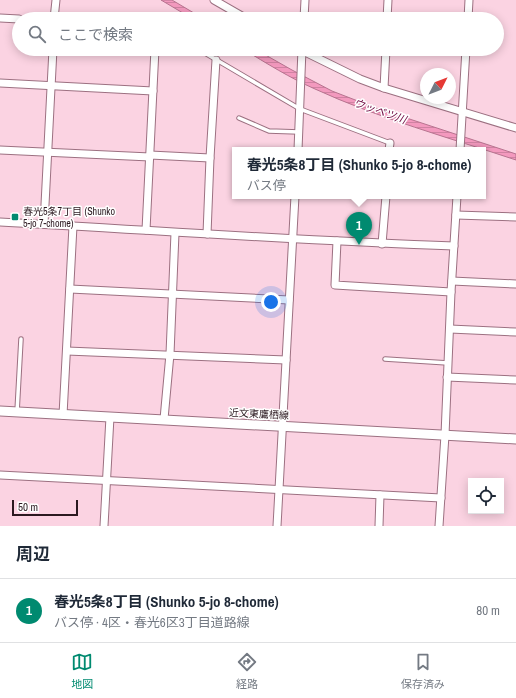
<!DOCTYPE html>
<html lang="ja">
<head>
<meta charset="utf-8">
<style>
  body { margin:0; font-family:"Archivo Narrow","Noto Sans JP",sans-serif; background:#f2f2f3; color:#1f2937 }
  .controls { position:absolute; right:12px; bottom:12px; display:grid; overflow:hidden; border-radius:0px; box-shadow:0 2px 10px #0003 }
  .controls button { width:36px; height:36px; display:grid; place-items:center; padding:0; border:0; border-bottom:1px solid #e0e1e3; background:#fff; color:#1f2937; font:20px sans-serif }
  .compass { position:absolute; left:420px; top:68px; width:36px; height:36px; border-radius:50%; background:#fff; box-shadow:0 2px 10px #0003; rotate:48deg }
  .scale { position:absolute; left:12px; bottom:10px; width:66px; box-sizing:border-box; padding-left:4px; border:2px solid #2b1920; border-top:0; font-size:11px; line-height:14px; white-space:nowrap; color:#2b1920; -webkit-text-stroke:3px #fff; paint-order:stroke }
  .you { position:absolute; left:271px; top:302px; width:14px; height:14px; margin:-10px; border:3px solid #fff; border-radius:50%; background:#1a73e8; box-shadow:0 0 0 6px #1a73e833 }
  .badge { display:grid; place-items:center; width:26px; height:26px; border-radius:50%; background:#008a70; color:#fff; font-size:13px; font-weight:700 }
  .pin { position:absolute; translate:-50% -33px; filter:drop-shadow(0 1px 2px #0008) }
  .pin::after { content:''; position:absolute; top:21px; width:14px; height:12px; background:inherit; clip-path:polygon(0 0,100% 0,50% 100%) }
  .popup { position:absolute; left:232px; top:147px; width:254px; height:52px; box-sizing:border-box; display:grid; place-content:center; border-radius:0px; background:#fff; filter:drop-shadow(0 1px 3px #0005); font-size:13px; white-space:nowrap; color:#747a83 }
  .popup b { font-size:15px; color:#1f2937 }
  .popup::after { content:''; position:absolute; left:50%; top:100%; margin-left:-8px; border:8px solid transparent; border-top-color:#fff }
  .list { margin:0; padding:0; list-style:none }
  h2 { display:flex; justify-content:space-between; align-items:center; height:52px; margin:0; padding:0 16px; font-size:17px }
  h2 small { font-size:13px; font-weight:400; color:#747a83 }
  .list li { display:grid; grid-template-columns:26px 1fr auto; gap:12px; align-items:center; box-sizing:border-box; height:64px; padding:0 16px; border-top:1px solid #e0e1e3 }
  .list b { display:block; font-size:15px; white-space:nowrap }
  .list p { margin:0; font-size:13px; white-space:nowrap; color:#747a83 }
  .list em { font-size:13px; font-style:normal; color:#747a83 }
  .icon { flex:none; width:22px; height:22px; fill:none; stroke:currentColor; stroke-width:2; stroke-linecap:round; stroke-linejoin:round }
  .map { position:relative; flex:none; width:516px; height:526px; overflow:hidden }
  .search { position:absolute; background:#fff; box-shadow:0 2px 10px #0003; left:12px; right:12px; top:12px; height:44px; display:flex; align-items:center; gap:10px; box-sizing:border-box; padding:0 14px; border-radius:22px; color:#747a83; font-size:15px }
  .sheet { height:116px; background:#fff }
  nav { display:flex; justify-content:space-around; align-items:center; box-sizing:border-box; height:56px; border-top:1px solid #e0e1e3; background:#fff; font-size:11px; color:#747a83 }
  nav a { display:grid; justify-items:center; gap:2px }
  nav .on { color:#008a70 }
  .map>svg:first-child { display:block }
</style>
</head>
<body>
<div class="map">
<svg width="516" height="526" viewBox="0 0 516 526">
  <defs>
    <pattern id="water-rules" width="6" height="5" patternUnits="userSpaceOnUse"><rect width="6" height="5" fill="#f399be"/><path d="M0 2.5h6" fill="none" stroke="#d083a3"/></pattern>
  </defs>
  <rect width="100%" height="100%" fill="#fbd3e2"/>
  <g fill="url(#water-rules)" stroke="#b7738f">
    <path d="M161,0H172L204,19H193Z"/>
    <path d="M243,49H255L292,70L332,91L376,108L516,154V160C450,138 378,118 315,89C290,78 266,63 243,49Z"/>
  </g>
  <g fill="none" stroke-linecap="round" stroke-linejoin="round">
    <g stroke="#9c7081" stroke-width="5.5">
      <g id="service">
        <path d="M198,49L300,109L390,143"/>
        <path d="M239,118L269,131L299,132"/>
        <path d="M385,359L448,363"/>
        <path d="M17,412L21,339"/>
      </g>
    </g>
    <g stroke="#9c7081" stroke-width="9">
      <g id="minor">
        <path d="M214,0L247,19"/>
        <path d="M0,18L19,19"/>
        <path d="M54,19L56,0"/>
        <path d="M304,19L305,0"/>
        <path d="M387,19L388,0"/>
        <path d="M468,19L469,0"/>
        <path d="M299,49L360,79L384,88L516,128"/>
        <path d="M0,83L153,91"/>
        <path d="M384,88L386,49"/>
        <path d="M0,150L150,157"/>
        <path d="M298,150L302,49"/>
        <path d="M389,150L390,143"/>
        <path d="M460,150L466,49"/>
        <path d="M150,155L210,158"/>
        <path d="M456,215L516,217"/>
        <path d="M0,222C151,230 302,241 454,246"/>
        <path d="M44,224L53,49"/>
        <path d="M146,230L155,49"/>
        <path d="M207,234L210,158L216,60"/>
        <path d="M337,241L335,285L451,292"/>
        <path d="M382,244L386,196"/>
        <path d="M452,281L516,284"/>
        <path d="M70,289L289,300"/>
        <path d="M450,329L516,332"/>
        <path d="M67,351L286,360"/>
        <path d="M447,377L516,380"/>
        <path d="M63,415L73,226"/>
        <path d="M164,419L170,354L175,233"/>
        <path d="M0,475L441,498"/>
        <path d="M104,526L110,417"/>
        <path d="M277,526C282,416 288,306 295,196"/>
        <path d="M379,526L380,495"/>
        <path d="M439,526L445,435L451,292L457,196"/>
      </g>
    </g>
    <g stroke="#9c7081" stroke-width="11">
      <path id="tertiary" d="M0,411L516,439"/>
    </g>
    <use href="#service" stroke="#fff" stroke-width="3.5"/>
    <use href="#minor" stroke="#fff" stroke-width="7"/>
    <use href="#tertiary" stroke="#fff" stroke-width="9"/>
  </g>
  <rect fill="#008a70" stroke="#fff" stroke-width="1.5" x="11" y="213" width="8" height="8" rx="2"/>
  <g text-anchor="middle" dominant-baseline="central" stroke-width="3" stroke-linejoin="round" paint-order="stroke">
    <g font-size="10" fill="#2b1920" stroke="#fff" text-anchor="start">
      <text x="23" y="211">春光5条7丁目 (Shunko<tspan x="23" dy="12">5-jo 7-chome)</tspan></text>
    </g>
    <g font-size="10" fill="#2b1920" stroke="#fff">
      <text transform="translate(259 414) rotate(3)">近文東鷹栖線</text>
    </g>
    <g font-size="11" font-style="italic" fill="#710c44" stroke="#fff">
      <text transform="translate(380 111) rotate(19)">ウッペツ川</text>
    </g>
  </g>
</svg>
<div class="controls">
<button><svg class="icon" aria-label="locate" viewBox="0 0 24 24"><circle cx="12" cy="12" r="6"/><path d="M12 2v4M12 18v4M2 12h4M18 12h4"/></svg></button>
</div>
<svg class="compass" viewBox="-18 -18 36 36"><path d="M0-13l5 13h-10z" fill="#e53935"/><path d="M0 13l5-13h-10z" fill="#747a83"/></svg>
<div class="scale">50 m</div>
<div class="you"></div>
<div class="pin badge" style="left:359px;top:245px">1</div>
<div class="popup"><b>春光5条8丁目 (Shunko 5-jo 8-chome)</b>バス停</div>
<div class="search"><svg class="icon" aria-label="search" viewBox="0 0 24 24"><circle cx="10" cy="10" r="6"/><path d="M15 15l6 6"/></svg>ここで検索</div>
</div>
<section class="sheet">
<h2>周辺<small></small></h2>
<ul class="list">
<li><span class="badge">1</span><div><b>春光5条8丁目 (Shunko 5-jo 8-chome)</b><p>バス停 · 4区・春光6区3丁目道路線</p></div><em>80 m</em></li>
</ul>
</section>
<nav>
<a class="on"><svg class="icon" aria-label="map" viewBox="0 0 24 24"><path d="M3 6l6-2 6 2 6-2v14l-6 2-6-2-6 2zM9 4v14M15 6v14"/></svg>地図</a>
<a><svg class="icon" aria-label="directions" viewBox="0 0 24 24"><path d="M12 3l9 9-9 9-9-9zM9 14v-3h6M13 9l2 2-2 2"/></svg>経路</a>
<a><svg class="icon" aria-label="saved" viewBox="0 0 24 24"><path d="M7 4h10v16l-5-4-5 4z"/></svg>保存済み</a>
</nav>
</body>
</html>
